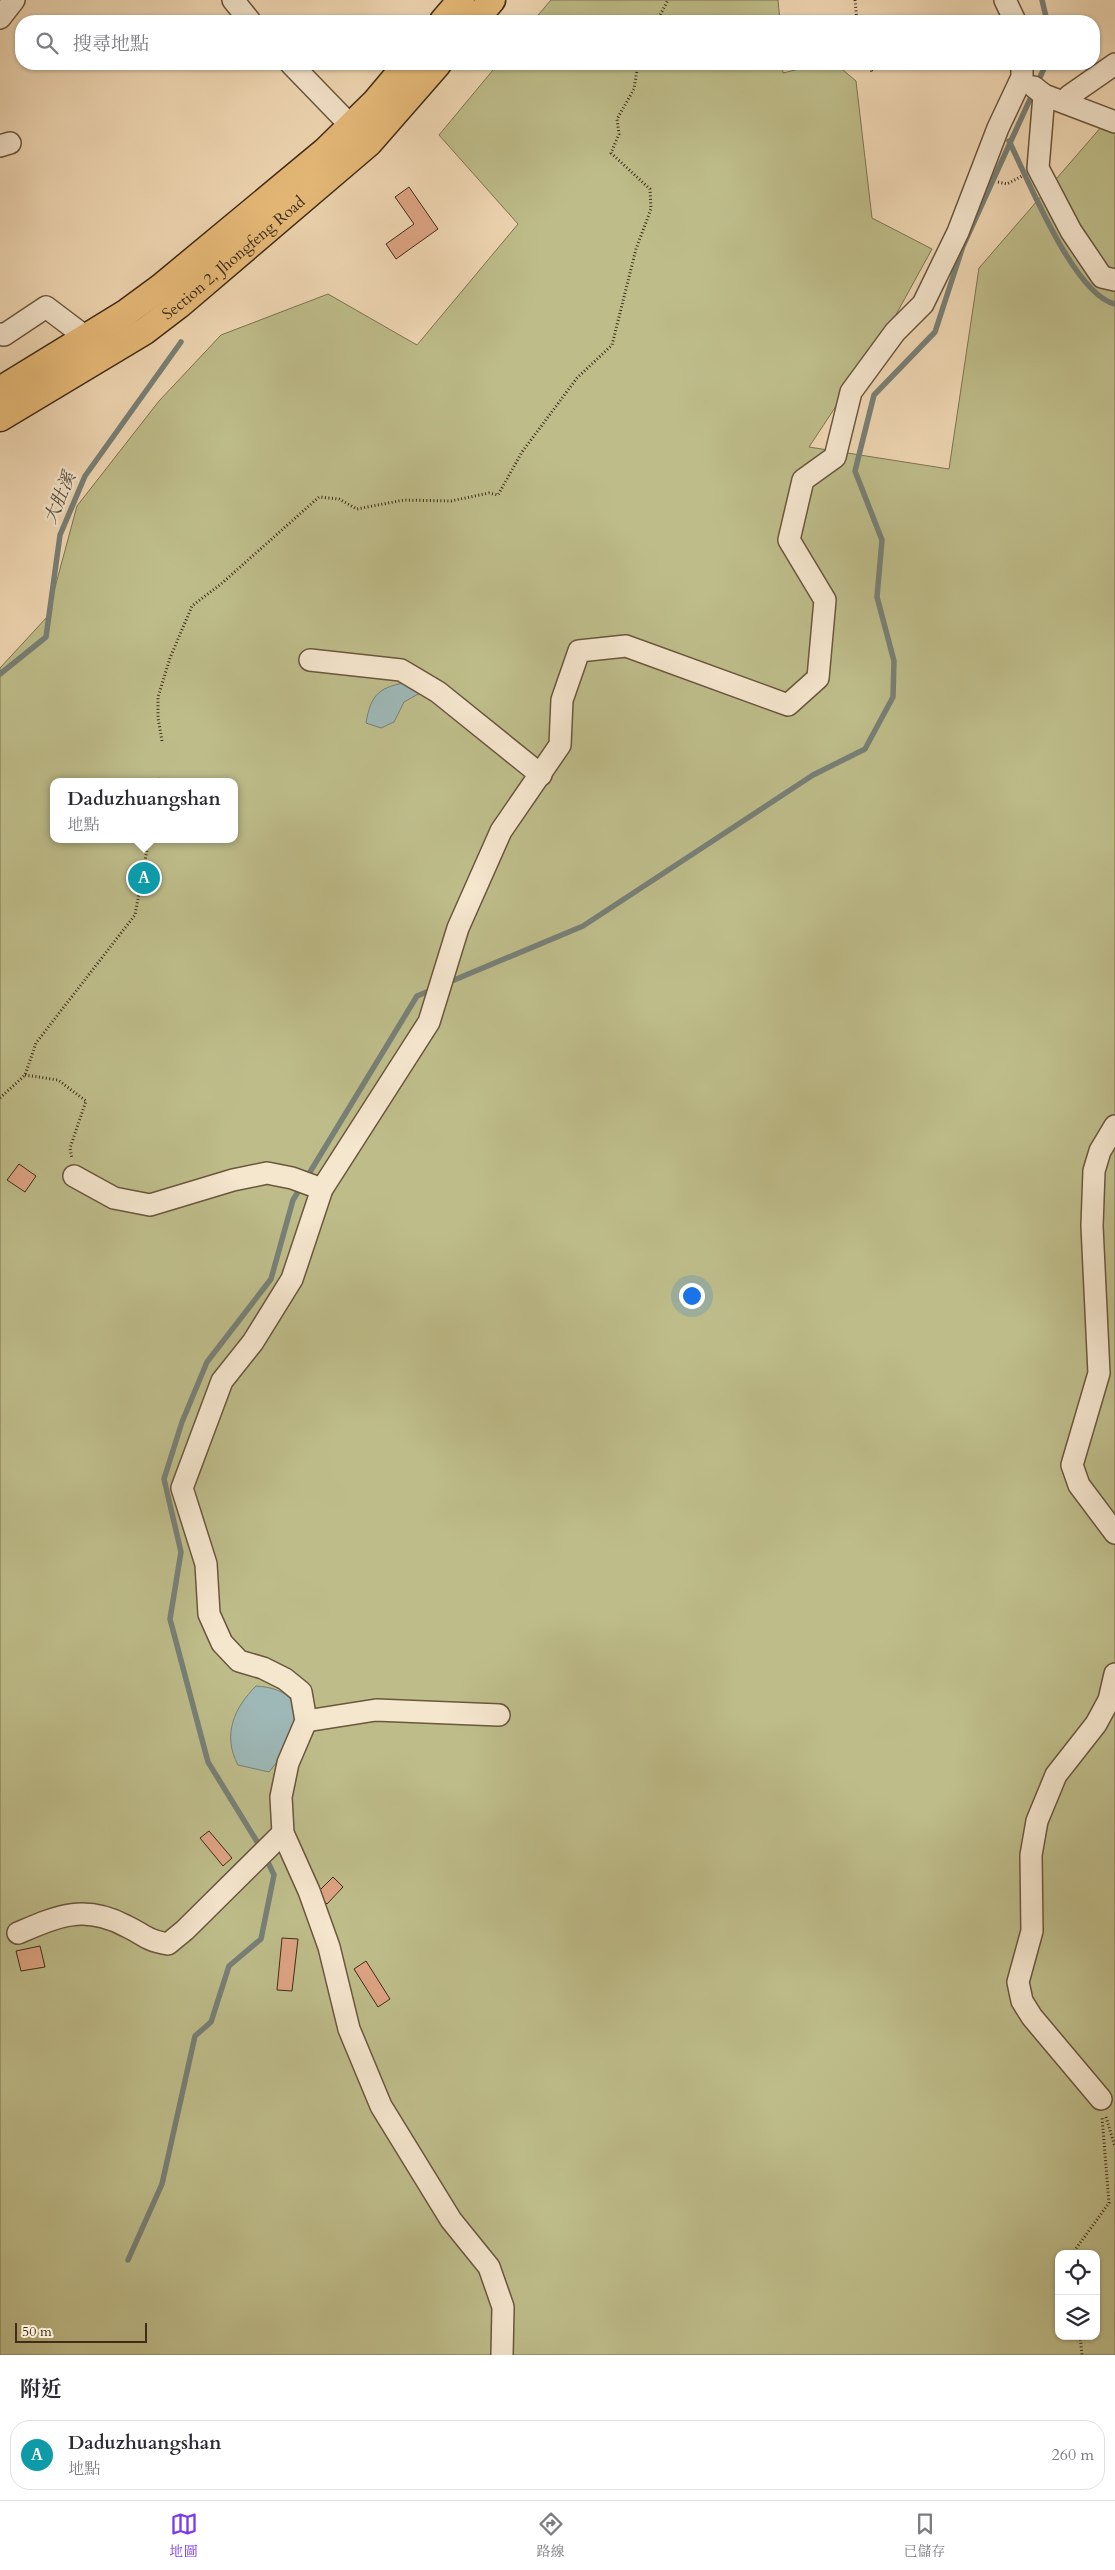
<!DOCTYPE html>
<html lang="zh-TW">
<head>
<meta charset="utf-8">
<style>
  body { margin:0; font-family:Cardo,"Noto Serif TC",serif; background:#f7f7f7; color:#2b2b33 }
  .controls { position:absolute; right:15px; bottom:15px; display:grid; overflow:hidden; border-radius:10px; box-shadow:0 1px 4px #0004 }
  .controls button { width:45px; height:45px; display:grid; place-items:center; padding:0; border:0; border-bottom:1px solid #e1e1e2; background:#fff; color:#2b2b33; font:25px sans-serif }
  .scale { position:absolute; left:15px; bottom:12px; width:132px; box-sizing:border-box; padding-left:5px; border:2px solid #3f2b17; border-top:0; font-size:14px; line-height:18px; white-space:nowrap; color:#3f2b17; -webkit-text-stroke:4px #f5e6ce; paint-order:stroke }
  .you { position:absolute; left:691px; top:1295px; width:18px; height:18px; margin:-12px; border:4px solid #fff; border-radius:50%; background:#1a73e8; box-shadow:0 0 0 8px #1a73e833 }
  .badge { display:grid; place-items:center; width:32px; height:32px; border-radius:50%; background:#7c3aed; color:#fff; font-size:16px; font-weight:700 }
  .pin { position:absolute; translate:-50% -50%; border:2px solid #fff; box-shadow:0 1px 5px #0006 }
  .popup { position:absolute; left:50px; top:778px; width:188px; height:65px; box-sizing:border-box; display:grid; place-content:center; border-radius:10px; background:#fff; filter:drop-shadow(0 1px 4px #0005); font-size:16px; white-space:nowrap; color:#7c7c81 }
  .popup b { font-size:19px; color:#2b2b33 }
  .popup::after { content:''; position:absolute; left:50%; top:100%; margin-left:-10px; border:10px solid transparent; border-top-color:#fff }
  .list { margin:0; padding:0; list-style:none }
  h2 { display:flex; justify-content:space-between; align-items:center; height:65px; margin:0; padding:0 20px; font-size:21px }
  h2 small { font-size:16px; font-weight:400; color:#7c7c81 }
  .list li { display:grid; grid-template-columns:32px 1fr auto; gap:15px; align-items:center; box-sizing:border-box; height:70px; margin:0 10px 10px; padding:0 10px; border:1px solid #e1e1e2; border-radius:20px }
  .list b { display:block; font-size:19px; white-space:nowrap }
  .list p { margin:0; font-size:16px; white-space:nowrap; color:#7c7c81 }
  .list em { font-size:16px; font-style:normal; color:#7c7c81 }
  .icon { flex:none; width:28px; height:28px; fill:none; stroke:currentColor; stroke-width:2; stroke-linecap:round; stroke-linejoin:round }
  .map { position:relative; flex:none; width:1115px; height:2355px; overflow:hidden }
  .search { position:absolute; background:#fff; box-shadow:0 1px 4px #0004; left:15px; right:15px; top:15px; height:55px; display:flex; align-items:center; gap:12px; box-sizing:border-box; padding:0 18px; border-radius:20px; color:#7c7c81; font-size:19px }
  .sheet { height:145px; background:#fff }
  nav { display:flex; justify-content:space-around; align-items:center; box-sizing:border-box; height:70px; border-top:1px solid #e1e1e2; background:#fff; font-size:14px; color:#7c7c81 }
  nav a { display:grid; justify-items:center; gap:2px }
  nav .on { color:#7c3aed }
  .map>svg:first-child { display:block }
</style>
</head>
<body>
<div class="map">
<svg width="1115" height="2355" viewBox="0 0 1115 2355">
  <rect width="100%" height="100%" fill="#f0d8b4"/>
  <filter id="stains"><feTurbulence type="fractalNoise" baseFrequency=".004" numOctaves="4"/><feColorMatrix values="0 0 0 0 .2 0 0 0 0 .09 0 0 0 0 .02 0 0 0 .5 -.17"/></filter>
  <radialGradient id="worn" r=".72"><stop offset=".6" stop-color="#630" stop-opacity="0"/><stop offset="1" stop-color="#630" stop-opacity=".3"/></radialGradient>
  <g fill="#bebd8a" stroke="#7e7450" fill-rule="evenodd">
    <path d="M551,0H778L780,21H533Z"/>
    <path d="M498,64H782L783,73L819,64H836L856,81L872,218L932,249L893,320L809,447L949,469L979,268L1115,111V2355H0V668L47,617L77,506L159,401L221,335L328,294L417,345L518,224L439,135ZM54,782H234V839H54ZM1059,2254H1096V2336H1059Z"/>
  </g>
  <g fill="#9eb8b7" stroke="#788077">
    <path d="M409,682L420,693L404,702L394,722L381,728L366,723C371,693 380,687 409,682Z"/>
    <path d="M256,1686C318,1690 296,1740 269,1772L238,1765C222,1735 234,1708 256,1686Z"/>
  </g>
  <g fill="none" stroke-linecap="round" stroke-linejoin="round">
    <g stroke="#788077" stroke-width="5.5">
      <path d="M1042,0L1047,21"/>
      <path d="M1009,141C1028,179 1074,295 1115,304"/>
      <path d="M0,674L46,637L60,535L85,476L181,342"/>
      <path d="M447,983L583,926L813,775L865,749L893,697L894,661L877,597L882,540L855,471L874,395L935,332L963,246L1046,64"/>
      <path d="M261,1848L208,1762L170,1619L181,1552L164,1479L182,1422L207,1362L271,1279L293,1200L417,996L434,989"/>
      <path d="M128,2260L162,2184L195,2036L211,2022L229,1966L261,1939L274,1875L265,1856"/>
    </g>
  </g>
  <g fill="#dea484" stroke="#3f2b17">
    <path d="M409,187L438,229L396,259L386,244L414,224L395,197Z"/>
    <path d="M19,1164L36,1176L25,1192L7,1180Z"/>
    <path d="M209,1831L232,1858L223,1866L200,1838Z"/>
    <path d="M333,1877L343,1887L327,1904L316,1894Z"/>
    <path d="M282,1938L298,1939L292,1991L277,1990Z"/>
    <path d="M40,1946L45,1967L21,1971L16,1951Z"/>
    <path d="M366,1961L390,1999L378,2007L354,1969Z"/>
  </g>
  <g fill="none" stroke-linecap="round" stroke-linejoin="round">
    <g stroke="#6b563e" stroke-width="24">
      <g id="minor">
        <path d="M233,0L250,21"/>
        <path d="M1005,0L1015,21"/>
        <path d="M0,18L14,0"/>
        <path d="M291,64L351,126"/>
        <path d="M1034,87L1044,95L1115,122"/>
        <path d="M1044,95L1038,168L1071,231L1102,277L1115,280"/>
        <path d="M1067,103L1069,96L1115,64"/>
        <path d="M0,146L10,143"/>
        <path d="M0,334L4,335L46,307L87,338"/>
        <path d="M310,660L401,670L438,692L541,775"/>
        <path d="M1115,1126L1100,1151L1094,1171L1092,1226L1099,1373L1072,1465L1079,1485L1115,1533"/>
        <path d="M74,1176L114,1198L150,1205L233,1180L267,1173L292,1178L322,1189"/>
        <path d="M306,1721L376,1710L499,1715"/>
        <path d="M18,1933C58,1916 84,1904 126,1926C145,1935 145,1940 168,1944L185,1930L283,1833"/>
        <path d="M1101,2099L1032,2017L1022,2001L1018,1982L1032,1931L1031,1855L1037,1821L1056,1775L1096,1724L1109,1700L1115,1674"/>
        <path d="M502,2355L503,2307L489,2267L451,2220L381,2106L349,2029L329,1947L309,1891L283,1833L281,1797L288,1763L306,1721L301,1692L285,1679L263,1668L239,1661L222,1643L209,1614L206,1564L182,1488L222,1381L253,1342L292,1279L322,1189L429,1022L458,928L501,831L560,745L562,700L579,651L626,646L788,705L818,678L825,600L789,540L803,480L835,457L851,392L895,332L923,304L958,232L998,128L1022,77V64"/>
      </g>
    </g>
    <g stroke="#3f2b17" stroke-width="29">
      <g id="major">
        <path d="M443,21L461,0"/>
        <path d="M474,21L492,0"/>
        <path d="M0,390L127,312L161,287L325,151L375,102L407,64"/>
        <path id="s1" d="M0,418L145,331L179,305L369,143L438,64"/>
      </g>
    </g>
    <g stroke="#3f2b17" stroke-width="3" stroke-dasharray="1 2.5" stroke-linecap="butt">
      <path d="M855,0L857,21"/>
      <path d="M657,21L668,0"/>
      <path d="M869,64L872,72"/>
      <path d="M998,182L1007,184L1022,176"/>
      <path d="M162,741L158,718V697L170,658L192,606L221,584L319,497L339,499L357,509L404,500L451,501L489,493L498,495L522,452L577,378L612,345L636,249L651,209L650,189L611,153L619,134L617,119L634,89L638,64"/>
      <path d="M159,782L160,778"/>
      <path d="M25,1075L58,1080L86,1101L70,1148L72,1159"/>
      <path d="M0,1098L25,1075L36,1043L135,915L149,839"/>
      <path d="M1106,2117L1115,2147"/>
      <path d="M1072,2254L1109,2203L1102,2117"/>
      <path d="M1080,2336L1082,2355"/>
    </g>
    <use href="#minor" stroke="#f5e6ce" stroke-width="21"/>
    <use href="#major" stroke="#e8bc7a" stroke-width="26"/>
  </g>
  <g text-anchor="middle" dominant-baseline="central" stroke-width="5" stroke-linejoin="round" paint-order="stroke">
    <g font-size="16" fill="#3f2b17" stroke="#f5e6ce">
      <text stroke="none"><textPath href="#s1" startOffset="284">Section 2, Jhongfeng Road</textPath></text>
    </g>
    <g font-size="18" font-style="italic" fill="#574e3f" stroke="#f5e6ce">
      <text transform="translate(60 498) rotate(-67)">大肚溪</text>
    </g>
  </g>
  <rect width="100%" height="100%" filter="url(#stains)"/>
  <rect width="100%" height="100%" fill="url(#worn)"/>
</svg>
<div class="controls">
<button><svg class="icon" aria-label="locate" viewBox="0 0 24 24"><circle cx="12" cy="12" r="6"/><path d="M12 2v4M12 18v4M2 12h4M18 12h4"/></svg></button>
<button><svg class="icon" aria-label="layers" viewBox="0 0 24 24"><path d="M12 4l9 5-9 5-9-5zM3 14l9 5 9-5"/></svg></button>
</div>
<div class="scale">50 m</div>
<div class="you"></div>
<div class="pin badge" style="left:144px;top:878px;background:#0f9aa8">A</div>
<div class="popup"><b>Daduzhuangshan</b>地點</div>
<div class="search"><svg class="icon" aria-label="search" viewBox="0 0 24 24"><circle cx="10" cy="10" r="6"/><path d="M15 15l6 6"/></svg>搜尋地點</div>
</div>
<section class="sheet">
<h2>附近<small></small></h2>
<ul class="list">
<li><span class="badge" style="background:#0f9aa8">A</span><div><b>Daduzhuangshan</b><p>地點</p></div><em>260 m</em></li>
</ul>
</section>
<nav>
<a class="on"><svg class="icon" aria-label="map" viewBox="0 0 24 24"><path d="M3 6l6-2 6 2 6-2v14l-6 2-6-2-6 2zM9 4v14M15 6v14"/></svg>地圖</a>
<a><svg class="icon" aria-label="directions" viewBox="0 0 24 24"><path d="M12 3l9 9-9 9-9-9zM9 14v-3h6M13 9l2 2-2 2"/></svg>路線</a>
<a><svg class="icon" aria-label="saved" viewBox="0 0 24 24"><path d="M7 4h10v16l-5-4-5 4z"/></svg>已儲存</a>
</nav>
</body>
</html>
